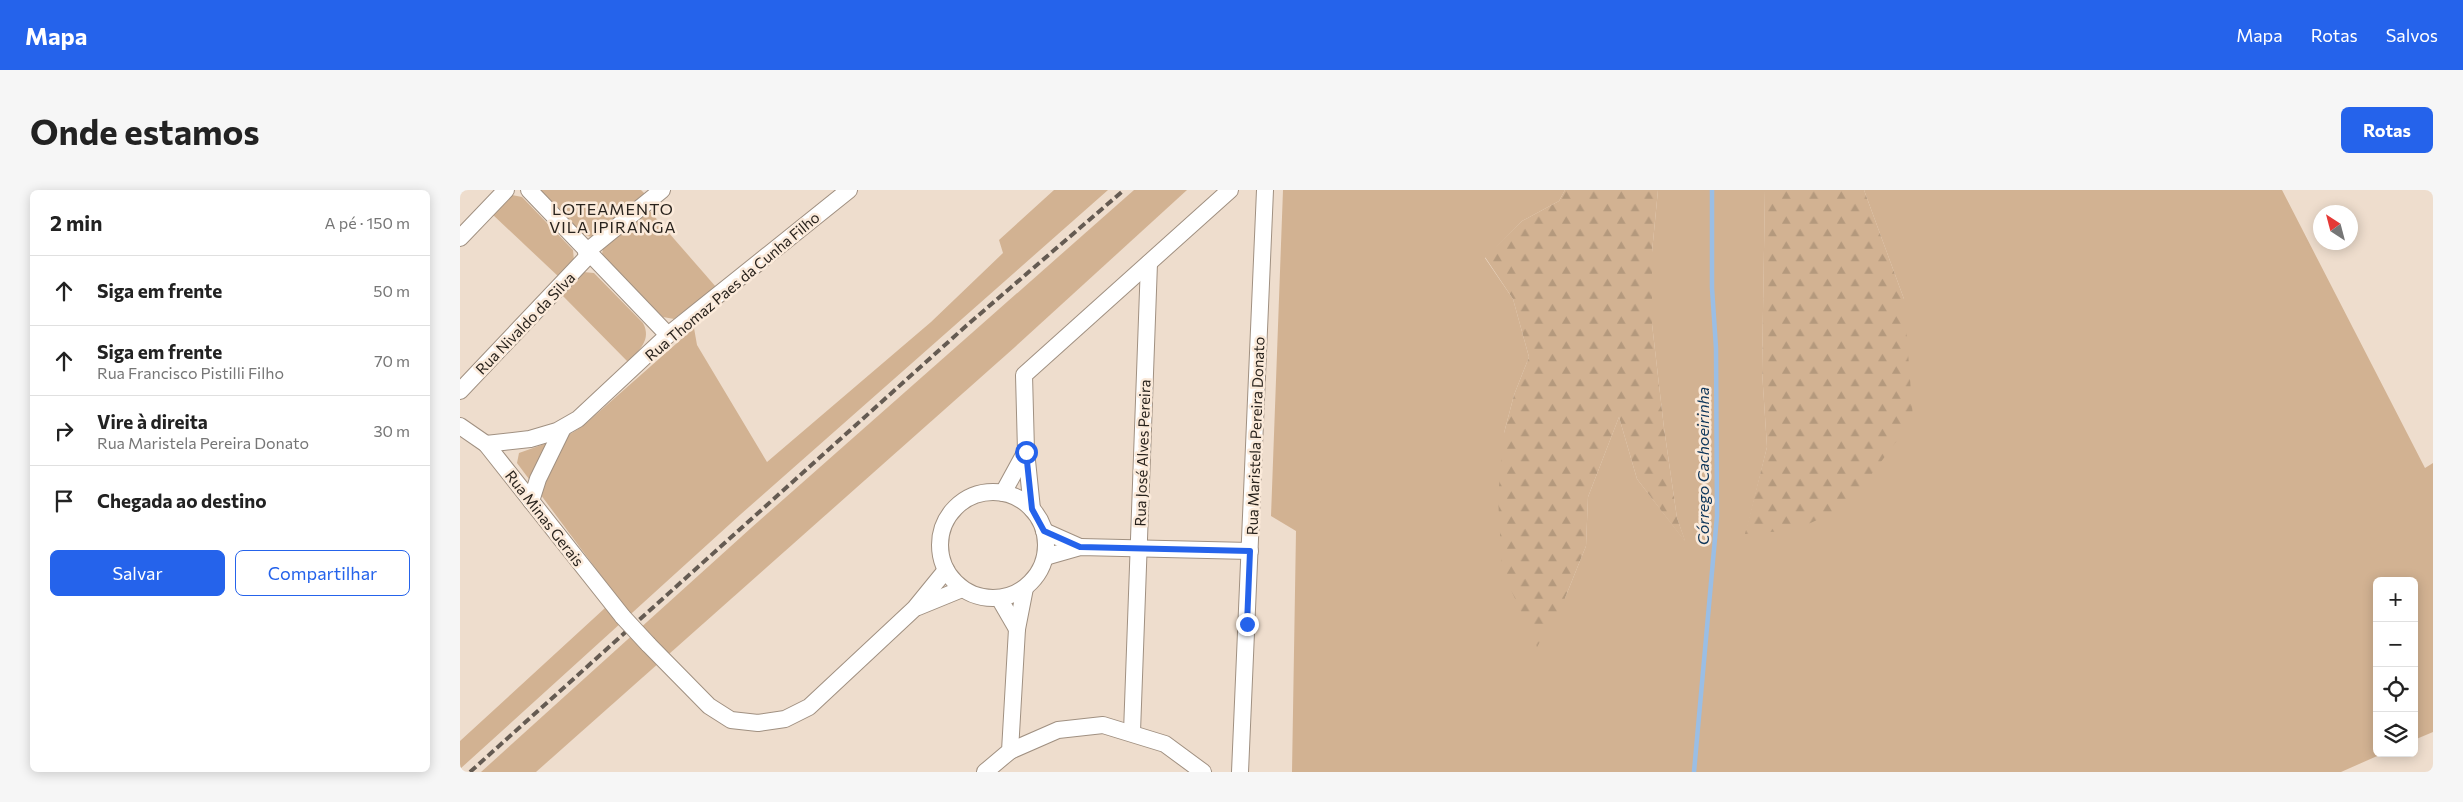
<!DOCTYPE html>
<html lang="pt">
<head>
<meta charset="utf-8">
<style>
  body { margin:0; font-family:Commissioner,sans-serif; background:#f6f6f6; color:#222 }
  .controls { position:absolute; right:15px; bottom:15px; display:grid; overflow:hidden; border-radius:8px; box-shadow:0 2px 12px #0003 }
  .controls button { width:45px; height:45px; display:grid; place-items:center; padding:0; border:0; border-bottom:1px solid #e0e0e0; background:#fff; color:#222; font:25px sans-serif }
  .compass { position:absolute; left:1853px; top:15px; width:45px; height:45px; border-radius:50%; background:#fff; box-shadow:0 2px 12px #0003; rotate:324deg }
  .stop { position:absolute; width:15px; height:15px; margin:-11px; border:4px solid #2563eb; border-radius:50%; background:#fff }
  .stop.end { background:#2563eb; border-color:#fff; box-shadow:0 1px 5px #0008 }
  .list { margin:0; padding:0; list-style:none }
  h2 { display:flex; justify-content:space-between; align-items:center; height:65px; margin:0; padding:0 20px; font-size:21px }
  h2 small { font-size:16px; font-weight:400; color:#767676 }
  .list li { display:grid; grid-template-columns:32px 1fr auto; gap:15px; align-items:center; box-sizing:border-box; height:70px; padding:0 20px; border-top:1px solid #e0e0e0 }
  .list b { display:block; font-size:19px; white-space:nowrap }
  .list p { margin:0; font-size:16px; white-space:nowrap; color:#767676 }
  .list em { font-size:16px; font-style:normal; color:#767676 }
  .actions { display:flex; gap:10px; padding:15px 20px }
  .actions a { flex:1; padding:11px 0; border:1px solid #2563eb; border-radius:8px; text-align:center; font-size:18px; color:#2563eb }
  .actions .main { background:#2563eb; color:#fff }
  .icon { flex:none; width:28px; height:28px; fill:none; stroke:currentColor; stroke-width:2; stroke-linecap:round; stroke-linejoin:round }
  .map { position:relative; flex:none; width:1973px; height:582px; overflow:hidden; border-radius:8px }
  header { display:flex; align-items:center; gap:30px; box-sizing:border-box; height:70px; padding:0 25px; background:#2563eb; color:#fff }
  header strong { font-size:24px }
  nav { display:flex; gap:28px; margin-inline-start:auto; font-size:18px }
  .intro { display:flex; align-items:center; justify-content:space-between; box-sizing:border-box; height:120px; padding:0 30px }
  h1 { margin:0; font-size:35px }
  .button { padding:12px 22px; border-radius:8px; background:#2563eb; color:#fff; font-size:18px; font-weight:700 }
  main { display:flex; gap:30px; padding:0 30px }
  aside { flex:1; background:#fff; border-radius:8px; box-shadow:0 2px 12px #0003 }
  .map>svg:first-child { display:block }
</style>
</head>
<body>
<header>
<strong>Mapa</strong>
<nav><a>Mapa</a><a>Rotas</a><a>Salvos</a></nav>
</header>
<div class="intro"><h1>Onde estamos</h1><a class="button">Rotas</a></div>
<main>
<aside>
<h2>2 min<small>A pé · 150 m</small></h2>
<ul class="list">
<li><svg class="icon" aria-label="ahead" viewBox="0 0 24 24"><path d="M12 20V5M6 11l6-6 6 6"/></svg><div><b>Siga em frente</b></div><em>50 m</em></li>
<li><svg class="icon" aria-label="ahead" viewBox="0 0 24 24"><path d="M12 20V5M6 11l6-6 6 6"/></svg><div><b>Siga em frente</b><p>Rua Francisco Pistilli Filho</p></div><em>70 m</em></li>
<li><svg class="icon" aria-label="right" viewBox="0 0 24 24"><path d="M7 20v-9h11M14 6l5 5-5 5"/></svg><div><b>Vire à direita</b><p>Rua Maristela Pereira Donato</p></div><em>30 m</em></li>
<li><svg class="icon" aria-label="arrive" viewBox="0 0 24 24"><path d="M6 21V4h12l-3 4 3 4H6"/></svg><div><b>Chegada ao destino</b></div></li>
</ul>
<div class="actions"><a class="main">Salvar</a><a>Compartilhar</a></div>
</aside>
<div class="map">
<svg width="1973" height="582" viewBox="0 0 1973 582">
  <defs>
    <pattern id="forest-firs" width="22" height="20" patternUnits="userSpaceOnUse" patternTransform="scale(1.25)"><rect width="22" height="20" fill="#d2b292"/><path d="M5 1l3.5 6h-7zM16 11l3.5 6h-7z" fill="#b4997d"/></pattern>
  </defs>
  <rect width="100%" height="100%" fill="#eeddcd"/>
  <g fill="#d2b292">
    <path d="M79,0H181L186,5L133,47L122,45Z"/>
    <path d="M594,0H648L281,324L0,579V551L157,407L57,273L59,263L107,246L123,236L234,138L237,155L307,272L471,132L543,63L539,50Z"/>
    <path d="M674,0H727L555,157L76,582H21L291,338Z"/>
    <path d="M823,0H1105L1099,11L1062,31L1025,68L1053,109L1069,167L1054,205L1044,243L1105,408L1126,356L1128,307L1159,227L1177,289L1225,351L1217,328L1204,238L1192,134V62L1198,0H1305L1302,181L1307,257L1286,343L1444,109L1404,0H1822L1965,278L1973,273V542L1954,550V391H1917V563H1924L1881,582H832L836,341L811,326Z"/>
    <path d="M52,5L62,7L113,60L114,71L100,88L32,24Z"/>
    <path d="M188,19L256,97L214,129L203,127L142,65L143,57Z"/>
    <path d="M123,82L134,83L183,133C192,150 179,160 168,172L101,104Z"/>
  </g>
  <g fill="url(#forest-firs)">
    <path d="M1105,0H1198L1192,62V134L1204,238L1217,328L1226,353L1177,289L1159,227L1128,307L1126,356L1105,408L1077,457L1042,380L1038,307L1044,243L1054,205L1069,167L1053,109L1025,67L1062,31L1099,11Z"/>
    <path d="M1305,0H1404L1444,109L1453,229L1388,316L1335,340L1285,344L1307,257L1302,181Z"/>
  </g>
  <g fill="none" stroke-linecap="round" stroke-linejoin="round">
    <path stroke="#9abee5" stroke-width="4.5" d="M1234,582L1257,326L1256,158L1252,98V0"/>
    <g stroke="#a09081" stroke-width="18">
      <g id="minor">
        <path d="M69,0L208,145"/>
        <path d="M0,48L46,0"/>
        <path d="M126,62L202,0"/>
        <path d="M0,201L129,65"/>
        <path d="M0,236L26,254L163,427"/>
        <path d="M26,254L70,249L97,241L118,229L208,145L389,0"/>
        <circle cx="533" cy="355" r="53"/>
        <path d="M543,303L566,261"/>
        <path d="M71,311L78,289L103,238"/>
        <path d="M572,319L566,261L564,185L770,0"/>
        <path d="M584,341L620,357"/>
        <path d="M585,367L620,357L790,361"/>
        <path d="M539,408L557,439"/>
        <path d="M458,417L502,399"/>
        <path d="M188,454L249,516L271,530L298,533L325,529L349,517L455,418L486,380"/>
        <path d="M672,542L689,73"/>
        <path d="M550,561L598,540L643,535L705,554L743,582"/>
        <path d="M525,582L550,561L557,439L565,398"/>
        <path d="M780,582L805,0"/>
      </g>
    </g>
    <use href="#minor" stroke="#fff" stroke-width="16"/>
    <path stroke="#655b52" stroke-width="4" stroke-dasharray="8 4" stroke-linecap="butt" d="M10,582L506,136L664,0"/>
    <g stroke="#a09081" stroke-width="18" stroke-linecap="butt">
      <path id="minor-bridge" d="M163,427L188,454"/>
    </g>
    <use href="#minor-bridge" stroke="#fff" stroke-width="16"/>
  </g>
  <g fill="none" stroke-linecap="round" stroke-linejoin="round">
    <path stroke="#2563eb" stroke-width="6" d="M566,262L572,319L584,341L620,357L790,361L787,434"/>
  </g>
  <g text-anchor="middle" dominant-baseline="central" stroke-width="5" stroke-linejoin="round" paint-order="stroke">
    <g font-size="15" fill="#29231d" stroke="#fbeada">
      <text transform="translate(272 96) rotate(-40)">Rua Thomaz Paes da Cunha Filho</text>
      <text transform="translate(65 133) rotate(-46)">Rua Nivaldo da Silva</text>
      <text transform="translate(795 246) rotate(-88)">Rua Maristela Pereira Donato</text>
      <text transform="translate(682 263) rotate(-88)">Rua José Alves Pereira</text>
      <text transform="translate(85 328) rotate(52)">Rua Minas Gerais</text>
    </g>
    <g font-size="16" letter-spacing="1" fill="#29231d" stroke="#fbeada">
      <text x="153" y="18">LOTEAMENTO<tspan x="153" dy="18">VILA IPIRANGA</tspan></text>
    </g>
    <g font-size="16" font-style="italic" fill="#0d3559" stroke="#fbeada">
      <text transform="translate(1242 276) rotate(-90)">Córrego Cachoeirinha</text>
    </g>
  </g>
</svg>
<div class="controls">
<button>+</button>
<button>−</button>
<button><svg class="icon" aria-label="locate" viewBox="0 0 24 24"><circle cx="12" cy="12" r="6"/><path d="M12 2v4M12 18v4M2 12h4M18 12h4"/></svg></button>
<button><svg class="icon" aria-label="layers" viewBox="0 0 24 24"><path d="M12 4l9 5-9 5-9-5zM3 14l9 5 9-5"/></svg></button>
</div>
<svg class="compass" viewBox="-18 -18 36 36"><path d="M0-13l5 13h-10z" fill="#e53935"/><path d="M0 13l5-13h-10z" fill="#767676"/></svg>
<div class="stop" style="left:566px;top:262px"></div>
<div class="stop end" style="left:787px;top:434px"></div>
</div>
</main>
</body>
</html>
